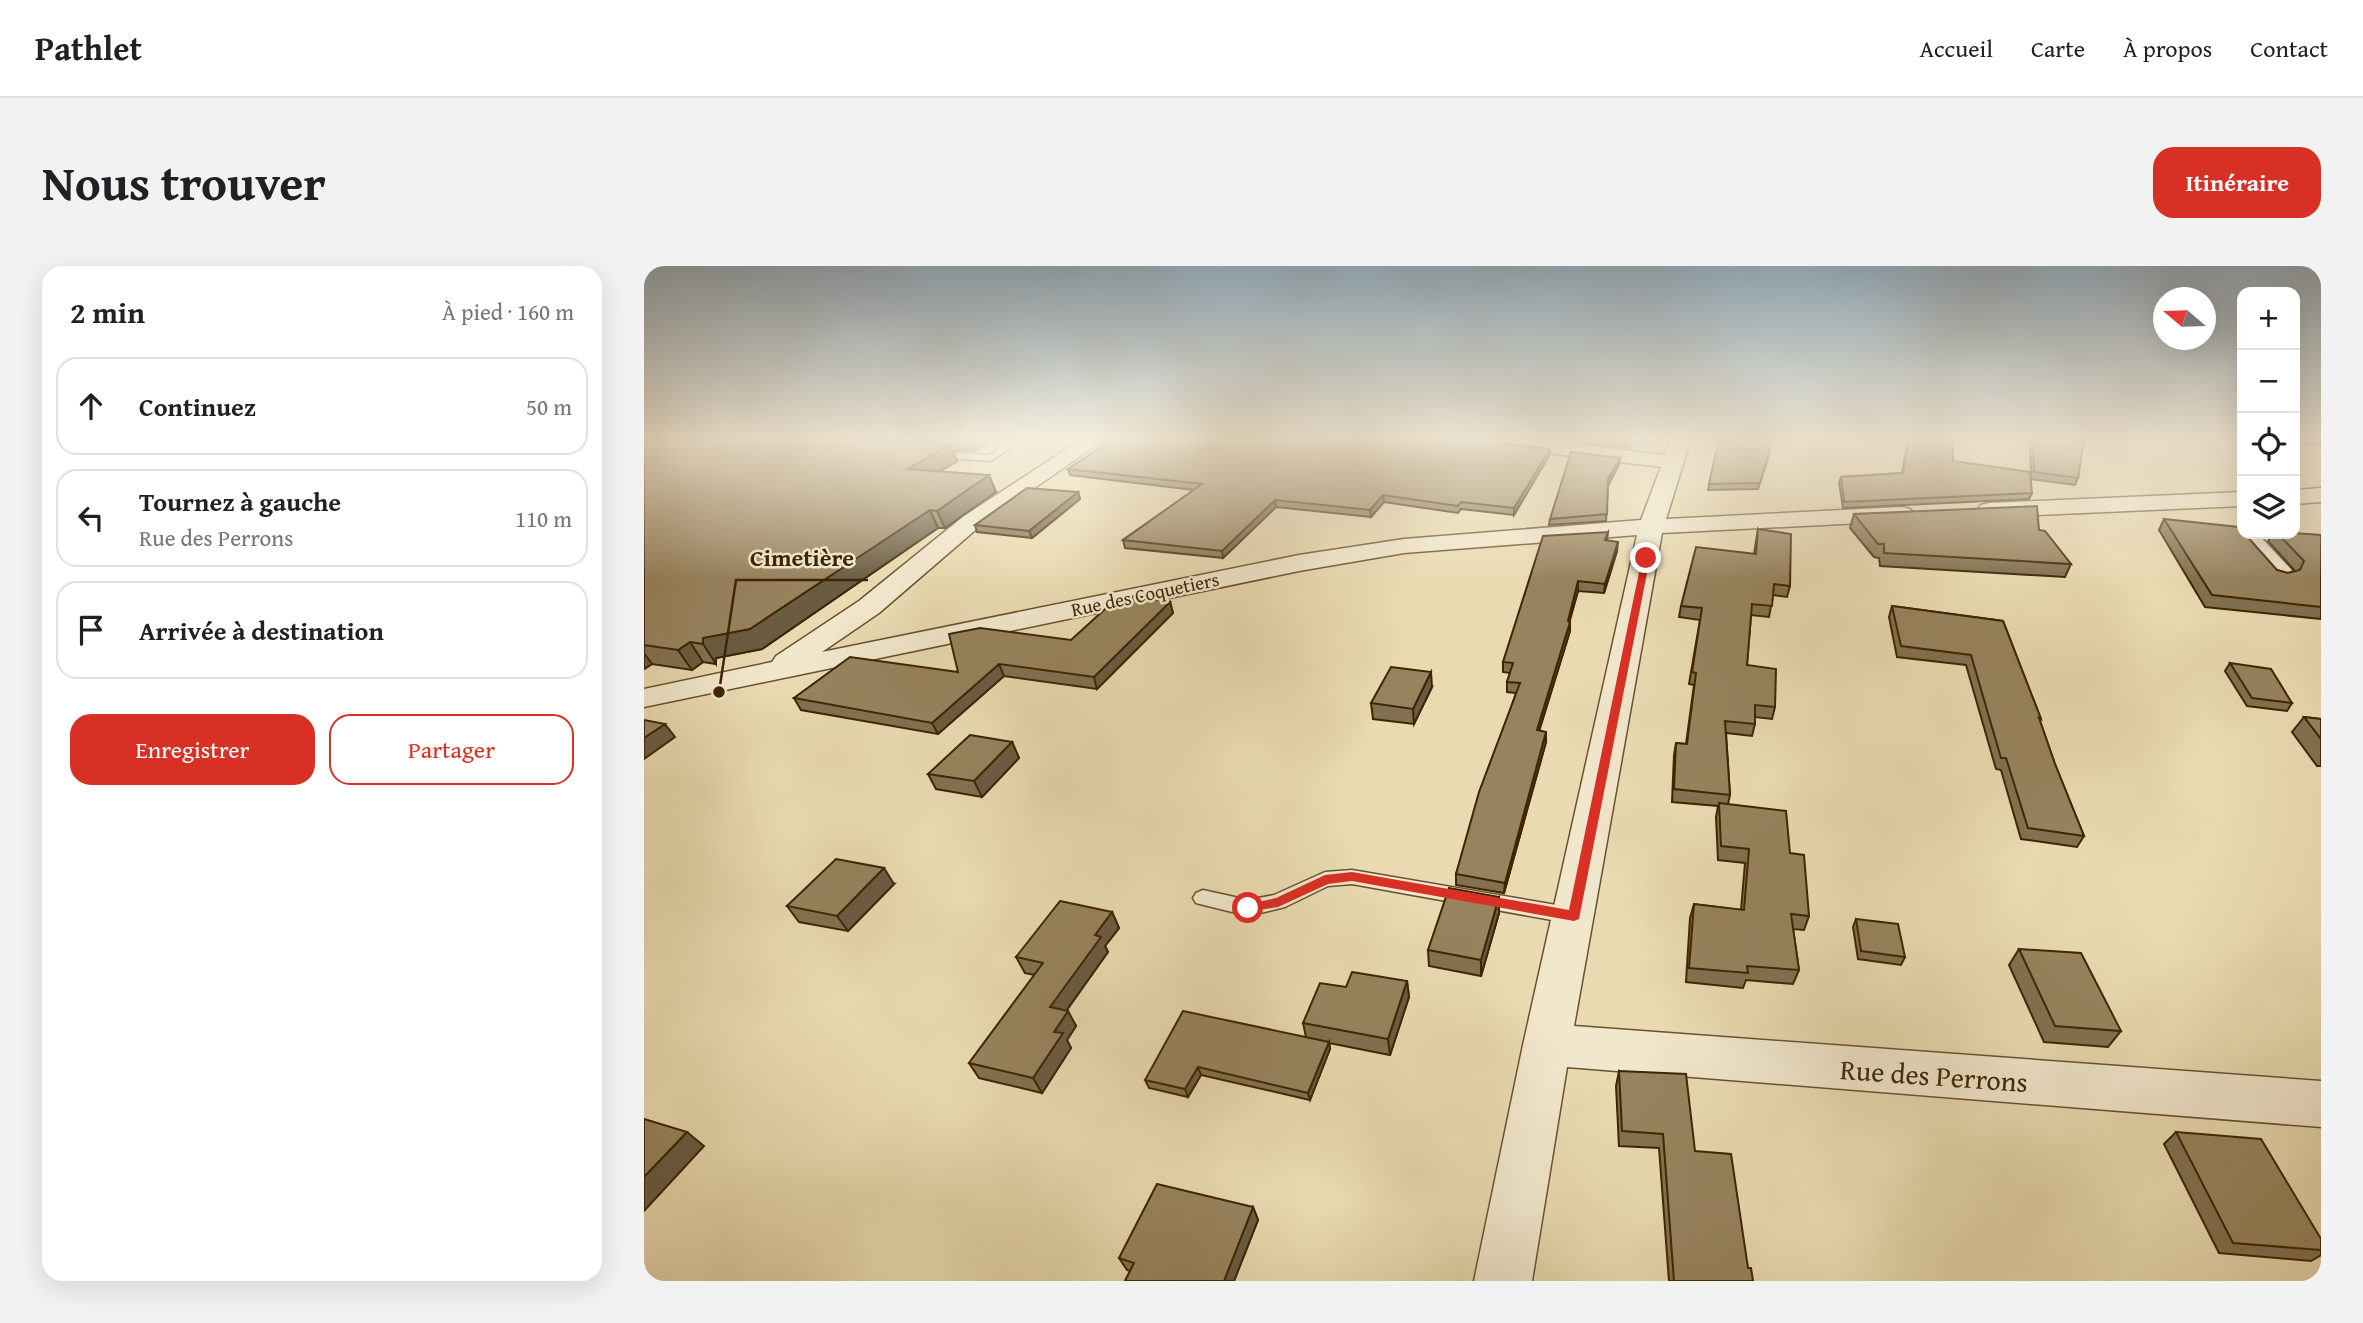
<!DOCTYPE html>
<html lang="fr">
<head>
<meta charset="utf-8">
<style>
  body { margin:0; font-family:"Gentium Book Plus",serif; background:#f2f2f2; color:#202124 }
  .controls { position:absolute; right:21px; top:21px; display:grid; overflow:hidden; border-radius:14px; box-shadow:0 7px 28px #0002 }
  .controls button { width:63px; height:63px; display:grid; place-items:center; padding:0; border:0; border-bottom:2px solid #e0e0e0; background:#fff; color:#202124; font:35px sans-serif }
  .compass { position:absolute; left:1509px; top:21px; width:63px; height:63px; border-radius:50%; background:#fff; box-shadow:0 7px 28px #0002; rotate:289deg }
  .stop { position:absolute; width:21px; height:21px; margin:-16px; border:5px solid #d93025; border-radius:50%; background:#fff }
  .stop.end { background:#d93025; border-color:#fff; box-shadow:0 2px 7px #0008 }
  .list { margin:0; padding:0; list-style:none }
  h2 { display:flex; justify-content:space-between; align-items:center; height:91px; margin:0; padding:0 28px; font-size:30px }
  h2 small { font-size:23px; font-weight:400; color:#757577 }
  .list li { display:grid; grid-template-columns:46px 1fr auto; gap:21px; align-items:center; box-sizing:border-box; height:98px; margin:0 14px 14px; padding:0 14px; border:2px solid #e0e0e0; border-radius:21px }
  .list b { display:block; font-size:26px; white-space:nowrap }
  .list p { margin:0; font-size:23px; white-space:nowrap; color:#757577 }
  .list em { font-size:23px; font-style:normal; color:#757577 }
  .actions { display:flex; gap:14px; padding:21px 28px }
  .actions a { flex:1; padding:16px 0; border:2px solid #d93025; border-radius:21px; text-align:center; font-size:24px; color:#d93025 }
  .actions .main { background:#d93025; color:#fff }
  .icon { flex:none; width:38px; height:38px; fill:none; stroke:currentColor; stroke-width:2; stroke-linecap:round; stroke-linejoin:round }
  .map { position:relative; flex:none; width:1677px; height:1015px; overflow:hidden; border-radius:21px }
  header { display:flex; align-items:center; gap:42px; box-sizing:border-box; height:98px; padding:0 35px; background:#fff; border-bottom:2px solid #e0e0e0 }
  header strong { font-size:33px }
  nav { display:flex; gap:38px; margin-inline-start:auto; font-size:24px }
  .intro { display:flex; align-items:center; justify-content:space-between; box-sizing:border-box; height:168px; padding:0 42px }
  h1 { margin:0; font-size:49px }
  .button { padding:18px 32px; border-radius:21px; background:#d93025; color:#fff; font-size:24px; font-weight:700 }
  main { display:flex; gap:42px; padding:0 42px }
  aside { flex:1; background:#fff; border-radius:21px; box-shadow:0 7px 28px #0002 }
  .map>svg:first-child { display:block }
</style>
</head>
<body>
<header>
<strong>Pathlet</strong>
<nav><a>Accueil</a><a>Carte</a><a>À propos</a><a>Contact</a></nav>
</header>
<div class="intro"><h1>Nous trouver</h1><a class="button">Itinéraire</a></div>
<main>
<aside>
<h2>2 min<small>À pied · 160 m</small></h2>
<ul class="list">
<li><svg class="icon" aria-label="ahead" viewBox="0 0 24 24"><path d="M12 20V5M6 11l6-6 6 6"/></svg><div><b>Continuez</b></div><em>50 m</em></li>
<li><svg class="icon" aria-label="left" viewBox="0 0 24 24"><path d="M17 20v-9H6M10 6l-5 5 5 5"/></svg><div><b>Tournez à gauche</b><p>Rue des Perrons</p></div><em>110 m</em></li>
<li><svg class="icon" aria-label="arrive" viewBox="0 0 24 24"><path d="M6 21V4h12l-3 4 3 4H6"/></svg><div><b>Arrivée à destination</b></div></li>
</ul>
<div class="actions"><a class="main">Enregistrer</a><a>Partager</a></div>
</aside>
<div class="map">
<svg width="1677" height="1015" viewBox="0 0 1677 1015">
  <rect width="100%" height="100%" fill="#e9dab1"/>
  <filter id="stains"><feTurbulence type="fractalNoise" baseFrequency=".00286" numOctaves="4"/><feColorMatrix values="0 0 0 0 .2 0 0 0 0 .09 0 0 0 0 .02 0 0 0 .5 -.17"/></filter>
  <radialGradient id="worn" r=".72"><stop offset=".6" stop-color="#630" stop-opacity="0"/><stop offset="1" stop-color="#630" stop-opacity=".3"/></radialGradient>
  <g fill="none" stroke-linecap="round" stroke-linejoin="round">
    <g stroke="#69522f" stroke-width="3">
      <g id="service">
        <path d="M368,173H379L347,195L287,191L282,188L287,185L345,189Z"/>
        <path d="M708,604L930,642L937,644L940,650L937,656L930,658L708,618L684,620L641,641L604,650L552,637L549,632L552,627L559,624L604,634L630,629L681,606Z"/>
      </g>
    </g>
    <g stroke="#69522f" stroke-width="3">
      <g id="minor">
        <path d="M438,173H461L336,260L235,347L178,386L655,289L760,273L997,254L1017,201L840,179L833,177L830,173H886L1021,189L1027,173H1047L1022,253L1258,241L1266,243L1270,248L1266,253L1258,255L1018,267L930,760L1677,815V861L923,801L888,1015H830L879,779L993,269L760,287L655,305L0,441V423L128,396L132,390L215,335L320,250Z"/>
        <path d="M1677,222V236L1651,238V224Z"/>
        <path d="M1598,226V240L1345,251L1337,249L1333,244L1337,239L1345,237Z"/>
        <path d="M1598,261V268H1614L1646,302L1650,308L1646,314L1637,316L1628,314L1589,268L1592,263Z"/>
      </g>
    </g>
    <use href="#service" fill="#f1e7cc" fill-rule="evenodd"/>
    <use href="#minor" fill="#f1e7cc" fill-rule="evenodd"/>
  </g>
  <g fill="#827151" stroke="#3e2504" stroke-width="2">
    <path d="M0,173H349L330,185L308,184L313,195L295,206L352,226L301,262H294L118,383L72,392V398L59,396L48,404L8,398L0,403Z"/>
    <path d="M932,173H990L984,182L932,176Z"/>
    <path d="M1075,173L1125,189L1114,223L1064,224Z"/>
    <path d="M1264,173H1309V195L1388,227L1385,233L1199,242L1195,217L1197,211L1258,207Z"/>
    <path d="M1386,173H1440L1434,212L1431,219L1387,213Z"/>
    <path d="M1651,173H1677V179L1651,176Z"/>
    <path d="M839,175L906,183L905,190L870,249L817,243L814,247L740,236L727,251L632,241L579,292L481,282L479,274L550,224L426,209L424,203Z"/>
    <path d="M976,192L975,198L964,219L962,255L905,259L906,253Z"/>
    <path d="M434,226L436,233L388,272L333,266L331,259Z"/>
    <path d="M1210,248L1395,264L1427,298L1421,311L1236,300L1235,292L1230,291L1206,262Z"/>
    <path d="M1520,253L1633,304L1644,307L1651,305L1624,275L1629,268L1677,269V353L1561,341L1515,264Z"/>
    <path d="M1114,263L1146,320L1143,331L1129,329L1125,351L1107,349L1103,399L1131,441L1128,453L1111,451V458L1108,470L1082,467L1086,529L1084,538L1146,587L1165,650L1160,664L1149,663L1155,704L1149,718L1102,714L1099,722L1042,716L1046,652L1050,638L1097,644L1101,597L1074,594L1072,551L1074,540L1028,536L1030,489L1032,477L1042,478L1050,419L1045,418L1056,354L1035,351L1037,340L1110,288Z"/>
    <path d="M964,266L963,275L973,285L960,327L934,325L925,355L926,365L895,465L902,476L860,627L812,619V608L872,427L863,426V416L866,407L859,406V396Z"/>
    <path d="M526,336L529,347L453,423L360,410L294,468L157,444L150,432L314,406L427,374Z"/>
    <path d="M1248,340L1359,355L1397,453L1396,455L1411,498L1440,570L1433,581L1377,573L1357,504L1352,503L1322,399L1253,391L1245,351Z"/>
    <path d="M1586,397L1648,437L1643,445L1603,440L1581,405Z"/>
    <path d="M788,421L770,458L729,453L727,437Z"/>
    <path d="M1660,451L1677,453V500H1673L1648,466Z"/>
    <path d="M368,476L375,492L338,531L292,523L284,508Z"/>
    <path d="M250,618L204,665L155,656L143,640Z"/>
    <path d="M855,631V647L837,710L785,700L784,684Z"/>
    <path d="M468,646L475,662L461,680L464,686L423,744L432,760L423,774L427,782L398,827L335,812L325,797L391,709L381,707L372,691Z"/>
    <path d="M1212,653L1261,691L1257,699L1214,693L1209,661Z"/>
    <path d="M1375,683L1477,765L1464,781L1400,776L1365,699Z"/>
    <path d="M763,715L765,731L746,789L685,777L686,783L666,834L557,809L544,831L505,822L501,814L662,771L659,757L702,721Z"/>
    <path d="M975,805L1051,885L1104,1002L1109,1015H1025L1015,882L975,880L972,820Z"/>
    <path d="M1532,866L1677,973V989L1667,995L1575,987L1520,878Z"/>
    <path d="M609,941L614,954L590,1015H481L486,1005L483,1004L475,992Z"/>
  </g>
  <g fill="#6a5c42" stroke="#3e2504" stroke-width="2">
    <path d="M325,173H349L330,185Z"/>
    <path d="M306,179L313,195L270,220L263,203Z"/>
    <path d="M906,183L905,190L870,249V242Z"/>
    <path d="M976,192L975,198L964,220V213Z"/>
    <path d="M345,209L352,226L301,262L293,245Z"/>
    <path d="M434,226L436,233L388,272L385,265Z"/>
    <path d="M739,229L740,236L727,251L726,244Z"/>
    <path d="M631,234L632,241L579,292L578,285Z"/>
    <path d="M286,244L294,262L118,383L72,392V398L59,378V372Z"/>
    <path d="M974,276L973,285L960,327L961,318Z"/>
    <path d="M934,315V325L923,365L924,355Z"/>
    <path d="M526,336L529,347L453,423L450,411Z"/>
    <path d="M926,356V365L892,475L893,464Z"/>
    <path d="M46,376L59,396L48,404L34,384Z"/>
    <path d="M0,387L8,398L0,403Z"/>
    <path d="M355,398L360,410L294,468L288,457Z"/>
    <path d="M787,406L788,421L770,458L769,443Z"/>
    <path d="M21,458L31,471L0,493V472Z"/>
    <path d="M902,466V476L860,627L861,617Z"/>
    <path d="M368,476L375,492L338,531L330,515Z"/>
    <path d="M240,602L250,618L204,665L193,650Z"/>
    <path d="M855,631V647L837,710V694Z"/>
    <path d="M468,646L475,662L461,680L464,686L414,756L406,741L451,669Z"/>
    <path d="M763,715L765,731L746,789L744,773Z"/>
    <path d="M424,745L432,760L423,774L427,782L398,827L389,812L410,766Z"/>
    <path d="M685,776L686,783L666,834L664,827Z"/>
    <path d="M554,801L557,809L544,831L541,823Z"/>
    <path d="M43,866L60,880L0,945V911Z"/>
    <path d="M609,941L614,954L590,1015H580Z"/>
  </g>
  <g fill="#97835e" stroke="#3e2504" stroke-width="2">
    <path d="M0,173H219L306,179L263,203L345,209L293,245L286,244L106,363L59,372V378L46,376L34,384L0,379Z"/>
    <path d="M469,173H832L839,175L906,183L870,242L817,236L814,240L739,229L726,244L631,234L578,285L479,274L558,218L424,203Z"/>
    <path d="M956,173H987L985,176Z"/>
    <path d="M1075,173H1114L1126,183L1116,217L1065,218Z"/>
    <path d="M1265,173H1309V195L1386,206L1388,227L1200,236L1197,211L1259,207Z"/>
    <path d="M1389,173H1440L1434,212L1390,206Z"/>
    <path d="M927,186L976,192L964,213L963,248L906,253Z"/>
    <path d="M383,222L434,226L385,265L331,259Z"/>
    <path d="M1393,240L1395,264L1401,265L1427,298L1240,287V278H1234L1210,248Z"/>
    <path d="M1520,253L1595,261L1598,265V268H1601L1633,304L1644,307L1656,304L1660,295L1634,268H1651V267L1677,269V341L1568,329Z"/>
    <path d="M1114,263L1147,268L1146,320L1130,318L1128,340L1108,338L1103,399L1132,403L1131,441L1111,439V458L1081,455L1086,529L1030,523L1032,477L1043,478L1052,407L1048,406L1058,342L1037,340L1052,281L1112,288Z"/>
    <path d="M964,266L961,274L974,276L961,318L934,315L924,355L926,356L893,464L902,466L861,617L812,608L835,526L876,417L863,416L869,397L859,396L899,270Z"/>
    <path d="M491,330L526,336L450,411L355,398L288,457L150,432L206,391L314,406L305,368L336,362L427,374L471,334Z"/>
    <path d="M1248,340L1359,355L1397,453L1395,452L1411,498L1440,570L1384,562L1362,492H1357L1327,389L1257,380Z"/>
    <path d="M1586,397L1627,403L1648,437L1608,432Z"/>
    <path d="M747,401L787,406L769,443L727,437Z"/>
    <path d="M1660,451L1677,453V473Z"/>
    <path d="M0,454L21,458L0,472Z"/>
    <path d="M326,469L368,476L330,515L284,508Z"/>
    <path d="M1075,537L1142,545L1146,587L1160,589L1165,650L1147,648L1155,704L1103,700L1104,707L1045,702L1050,638L1100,644L1105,583L1077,580Z"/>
    <path d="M192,593L240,602L193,650L143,640Z"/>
    <path d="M805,622L855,631L837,694L784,684Z"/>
    <path d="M416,635L468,646L451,669L457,671L406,741L424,745L410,766L419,767L389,812L325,797L399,697L372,691Z"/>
    <path d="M1212,653L1254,658L1261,691L1217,685Z"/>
    <path d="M1375,683L1437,687L1477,765L1411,760Z"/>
    <path d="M708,706L763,715L744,773L659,757L676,717L702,721Z"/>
    <path d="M539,745L685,776L664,827L554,801L541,823L501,814Z"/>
    <path d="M975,805L1042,808L1051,885L1087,888L1104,1002H1107L1109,1015H1030L1019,868L978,865Z"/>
    <path d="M0,853L43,866L0,911Z"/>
    <path d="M1532,866L1617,873L1677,973V984L1589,977Z"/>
    <path d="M513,918L609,941L580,1015H481L490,997L475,992Z"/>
  </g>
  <linearGradient id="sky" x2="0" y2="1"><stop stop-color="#91aaba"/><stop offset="0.55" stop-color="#f5eedc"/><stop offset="1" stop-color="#f5eedc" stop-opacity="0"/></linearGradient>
  <rect width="1677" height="315" fill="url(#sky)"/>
  <path fill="#d93025" d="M1002,290L1006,292L935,653L930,655L708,615L684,618L634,641L600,646V639L632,632L681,609L708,606L925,644L998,292Z"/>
  <g text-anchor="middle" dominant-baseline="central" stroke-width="5" stroke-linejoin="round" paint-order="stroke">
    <g font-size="19" fill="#3e2504" stroke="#f1e7cc">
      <text transform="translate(501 328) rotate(-12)">Rue des Coquetiers</text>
    </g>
    <g font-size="28" fill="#3e2504" stroke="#f1e7cc">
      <text transform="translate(1290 809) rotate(4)">Rue des Perrons</text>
    </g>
  </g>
  <path fill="none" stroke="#3e2504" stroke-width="2.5" d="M75 426L92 314H224"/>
  <circle fill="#3e2504" stroke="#f1e7cc" stroke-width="2.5" cx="75" cy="426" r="7"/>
  <g font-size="24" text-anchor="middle" font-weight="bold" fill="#3e2504" stroke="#f1e7cc" stroke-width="5" stroke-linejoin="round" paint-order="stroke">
    <text x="158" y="300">Cimetière</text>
  </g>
  <rect width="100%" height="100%" filter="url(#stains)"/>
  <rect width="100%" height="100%" fill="url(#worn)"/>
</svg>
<div class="controls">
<button>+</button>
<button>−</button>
<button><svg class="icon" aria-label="locate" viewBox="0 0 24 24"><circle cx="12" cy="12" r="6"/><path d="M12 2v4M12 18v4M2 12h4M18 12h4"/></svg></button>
<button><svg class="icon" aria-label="layers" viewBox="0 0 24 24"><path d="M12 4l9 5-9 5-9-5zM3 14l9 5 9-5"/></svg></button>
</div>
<svg class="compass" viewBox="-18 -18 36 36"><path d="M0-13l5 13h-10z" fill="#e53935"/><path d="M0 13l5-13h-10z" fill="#757577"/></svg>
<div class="stop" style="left:604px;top:642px"></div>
<div class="stop end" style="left:1002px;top:292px"></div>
</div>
</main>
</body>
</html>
